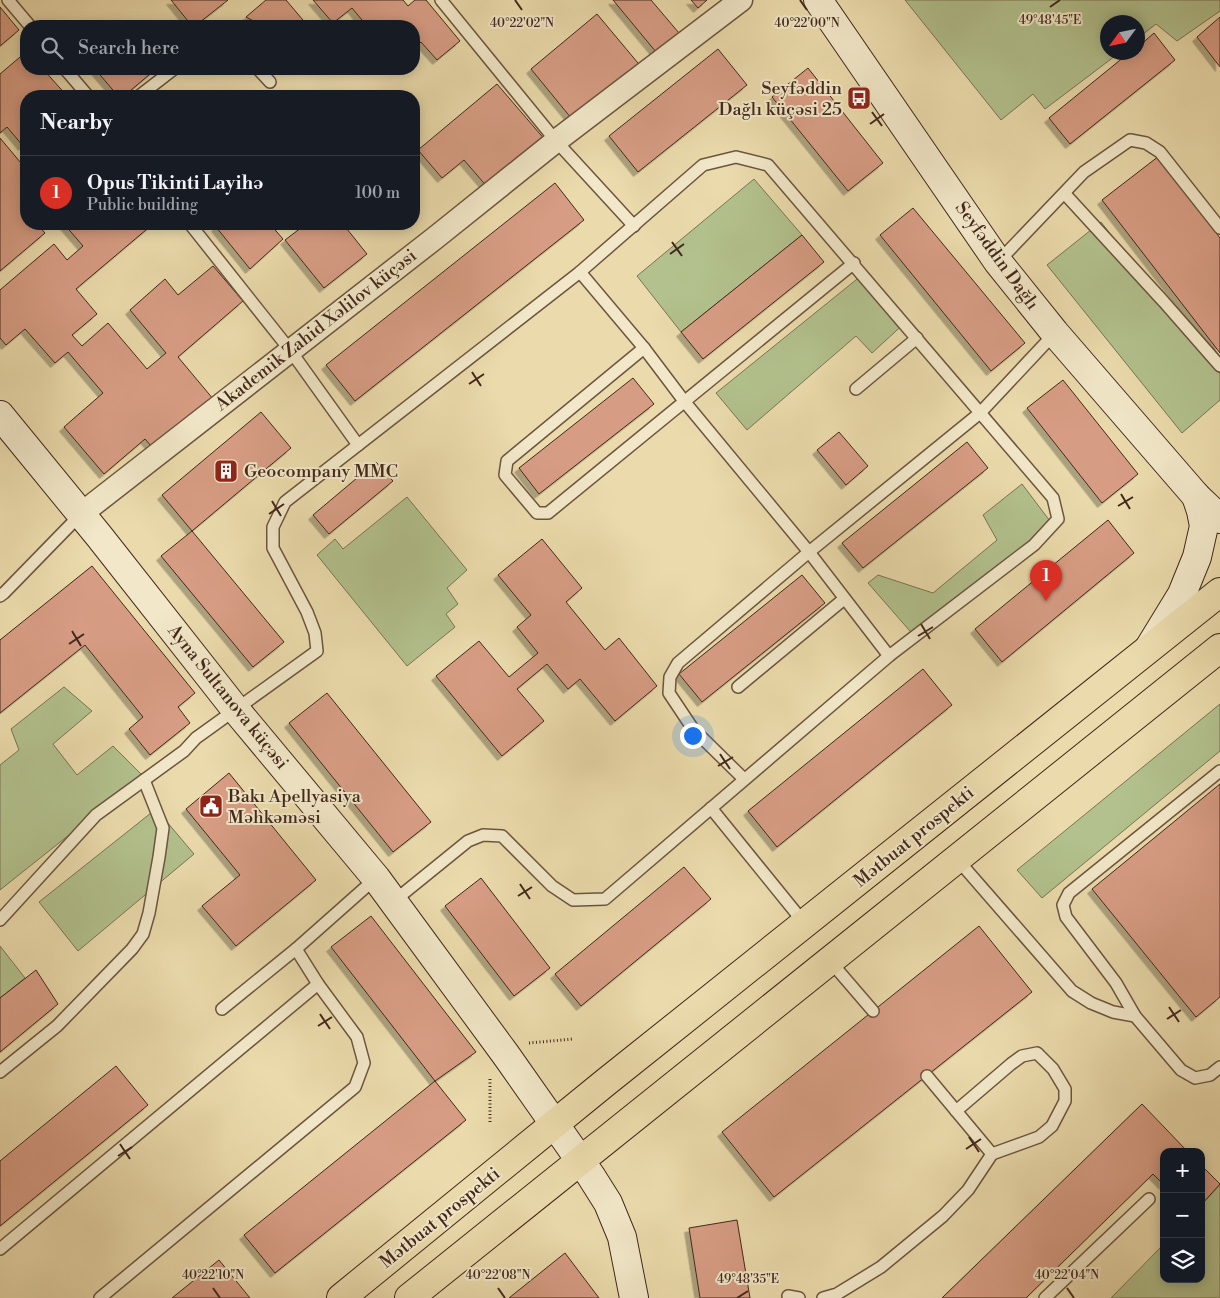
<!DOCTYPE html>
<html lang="en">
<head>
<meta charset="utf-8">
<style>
  body { margin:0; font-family:"Libre Bodoni",serif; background:#20242c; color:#f1f3f6 }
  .controls { position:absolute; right:15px; bottom:15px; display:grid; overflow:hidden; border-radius:10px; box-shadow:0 2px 12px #0003 }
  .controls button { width:45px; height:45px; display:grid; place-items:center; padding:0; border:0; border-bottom:1px solid #363941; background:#171b24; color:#f1f3f6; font:25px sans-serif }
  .compass { position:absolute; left:1100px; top:15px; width:45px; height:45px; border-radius:50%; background:#171b24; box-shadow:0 2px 12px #0003; rotate:237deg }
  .you { position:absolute; left:692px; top:735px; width:18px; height:18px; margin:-12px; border:4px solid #fff; border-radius:50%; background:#1a73e8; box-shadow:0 0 0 8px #1a73e833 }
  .badge { display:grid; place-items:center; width:32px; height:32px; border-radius:50%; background:#d93025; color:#fff; font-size:16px; font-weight:700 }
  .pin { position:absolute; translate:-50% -41px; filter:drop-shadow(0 1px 2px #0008) }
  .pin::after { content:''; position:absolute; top:26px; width:18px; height:15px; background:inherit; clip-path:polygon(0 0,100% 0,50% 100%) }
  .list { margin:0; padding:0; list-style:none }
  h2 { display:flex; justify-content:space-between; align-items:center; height:65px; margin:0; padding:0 20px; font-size:21px }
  h2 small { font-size:16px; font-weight:400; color:#9ea1a6 }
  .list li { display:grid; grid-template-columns:32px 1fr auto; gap:15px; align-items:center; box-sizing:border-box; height:75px; padding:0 20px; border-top:1px solid #363941 }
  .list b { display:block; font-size:19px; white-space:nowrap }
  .list p { margin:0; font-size:16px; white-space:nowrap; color:#9ea1a6 }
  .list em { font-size:16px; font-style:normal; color:#9ea1a6 }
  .icon { flex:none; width:28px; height:28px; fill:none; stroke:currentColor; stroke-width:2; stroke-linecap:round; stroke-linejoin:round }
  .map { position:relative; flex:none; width:1220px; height:1298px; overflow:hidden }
  .search { position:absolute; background:#171b24; box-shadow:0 2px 12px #0003; left:20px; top:20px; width:400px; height:55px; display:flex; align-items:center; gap:12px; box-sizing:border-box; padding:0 18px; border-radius:20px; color:#9ea1a6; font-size:19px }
  .panel { position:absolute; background:#171b24; box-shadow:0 2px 12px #0003; left:20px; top:90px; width:400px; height:140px; border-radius:20px }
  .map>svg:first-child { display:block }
</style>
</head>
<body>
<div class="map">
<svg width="1220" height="1298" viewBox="0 0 1220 1298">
  <defs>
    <filter id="shadow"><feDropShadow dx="-4.5" dy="4.5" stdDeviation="0" flood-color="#0004"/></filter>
  </defs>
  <rect width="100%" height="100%" fill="#ebdbac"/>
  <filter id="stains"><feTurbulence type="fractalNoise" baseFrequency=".004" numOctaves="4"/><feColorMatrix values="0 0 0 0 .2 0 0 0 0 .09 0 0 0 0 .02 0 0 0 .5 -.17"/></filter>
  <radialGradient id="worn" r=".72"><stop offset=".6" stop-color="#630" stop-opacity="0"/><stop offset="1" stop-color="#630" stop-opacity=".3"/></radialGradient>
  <g fill="#b2c18d" stroke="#7a7454">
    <path d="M905,0H1220V11L1177,41L1156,24L1138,38V22H1108V52L1119,53L1045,109L1033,94L1001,120Z"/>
    <path d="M754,179L802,235L681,332L637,276Z"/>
    <path d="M1101,222L1220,374V400L1182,433L1047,265Z"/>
    <path d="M867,271L908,320L872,353L856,336L747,430L716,393Z"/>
    <path d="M1022,484L1053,525L916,638L868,583L878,575L933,593L997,540L983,515Z"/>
    <path d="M407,497L467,570L447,588L458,604L446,614L455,627L407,666L317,555L335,539L343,549Z"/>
    <path d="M64,687L92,711L53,744L77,775L113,746L143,776L0,890V765L19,750L11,729Z"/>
    <path d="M1220,704V751L1042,898L1017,870Z"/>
    <path d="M156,809L194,854L78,951L39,902Z"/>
    <path d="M0,946L25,978L0,998Z"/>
    <path d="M1220,1185V1298H1111L1164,1244V1279H1201V1205Z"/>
  </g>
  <g fill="#d79d84" stroke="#42281b" filter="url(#shadow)">
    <path d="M171,0H228L195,26H192Z"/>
    <path d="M266,0H286L308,26H263L246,17Z"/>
    <path d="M313,0H403L408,6L415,0H426L460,41L437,60L421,42L414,48V26H367L352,8L333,23Z"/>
    <path d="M613,0H651L679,33L656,52Z"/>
    <path d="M691,0H707L698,8Z"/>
    <path d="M0,7L19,30L0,46Z"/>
    <path d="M597,14L643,69L576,124L531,69Z"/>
    <path d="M1220,17V67L1197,37Z"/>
    <path d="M1154,33L1175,60L1070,144L1049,118L1130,52H1138V47Z"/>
    <path d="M718,49L747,85L638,172L609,136Z"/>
    <path d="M26,52V69H43L67,96H26V143L23,146L7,127L0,133V74Z"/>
    <path d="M808,68L883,163L848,191L772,97Z"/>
    <path d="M95,69H156L124,96H118Z"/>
    <path d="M497,84L546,141L489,189L464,160L442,178L418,150Z"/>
    <path d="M0,138L26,169V224H37L45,233L0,271Z"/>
    <path d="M1159,156L1220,238V353L1102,200Z"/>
    <path d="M555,183L584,220L355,401L326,365Z"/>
    <path d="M913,208L1025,343L991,371L880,235Z"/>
    <path d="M64,224H153L76,289L97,314L72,335L82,346L108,323L147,369L166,353L130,310L165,279L178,295L213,266L243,301L178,357L214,400L152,447L145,439L104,474L64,427L103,393L68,352L55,363L25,329L6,345L0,338V290L54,244L67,260L83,246Z"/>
    <path d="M220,224H270L283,239L250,269L216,227Z"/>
    <path d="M306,224H343L367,254L324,288L285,240Z"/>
    <path d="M802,235L824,262L703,359L681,332Z"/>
    <path d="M633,378L654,404L539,494L519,468Z"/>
    <path d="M1063,380L1138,474L1102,503L1027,408Z"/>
    <path d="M261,412L291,448L192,531L162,495Z"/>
    <path d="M839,432L868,466L846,485L817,450Z"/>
    <path d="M967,442L988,468L863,568L842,543Z"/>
    <path d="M376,462L393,481L329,534L313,515Z"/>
    <path d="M1108,520L1134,553L1002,662L975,629Z"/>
    <path d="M192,531L284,642L253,667L161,556Z"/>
    <path d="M542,539L582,588L566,602L605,650L619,638L657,686L615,721L580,679L568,689L547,664L517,689L544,721L502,756L436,676L479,641L509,677L538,653L517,627L531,615L498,575Z"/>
    <path d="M92,566L195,693L178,707L190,723L150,755L129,729L143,717L85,645L0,713V640Z"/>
    <path d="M802,575L825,603L702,702L679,674Z"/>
    <path d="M923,669L952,705L777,847L748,811Z"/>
    <path d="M327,693L431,822L393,852L289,723Z"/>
    <path d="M229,773L316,880L236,946L202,906L240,875L186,809Z"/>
    <path d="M1220,784V997L1196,1017L1092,889Z"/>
    <path d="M684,867L711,899L581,1006L555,974Z"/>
    <path d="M481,878L550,968L514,996L445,906Z"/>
    <path d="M371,916L476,1052L435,1081L331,947Z"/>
    <path d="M979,926L1032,992L774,1197L722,1132Z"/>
    <path d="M36,970L58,1004L0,1052V998Z"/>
    <path d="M116,1066L148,1105L0,1226V1161Z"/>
    <path d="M435,1081L466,1120L275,1273L244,1235Z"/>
    <path d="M1142,1104L1188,1152H1164V1185L1153,1174L1026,1298H942Z"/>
    <path d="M1201,1165L1220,1184L1201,1205Z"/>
    <path d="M737,1220L750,1298H700L689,1228Z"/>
    <path d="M565,1253L599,1298H509Z"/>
    <path d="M219,1260L250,1298H172Z"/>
  </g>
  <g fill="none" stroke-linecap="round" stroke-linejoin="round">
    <g stroke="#6c553f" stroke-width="14">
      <g id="lane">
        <path d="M8,0L30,26"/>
        <path d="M441,0L556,141L634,226"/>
        <path d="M65,69L88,96"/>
        <path d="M258,69L270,82"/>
        <path d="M139,96L174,69"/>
        <path d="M1065,194L1164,302L1220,366"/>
        <path d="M190,224L290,350L358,445"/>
        <path d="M998,262L1084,172L1130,140L1146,143L1160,152L1220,228"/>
        <path d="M580,272L644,348L684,401L809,552L889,656"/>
        <path d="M644,348L507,461L505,475L537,513H548L854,263"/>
        <path d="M856,389L917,338"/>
        <path d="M0,596L4,593L81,514"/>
        <path d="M738,687L844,599"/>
        <path d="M744,779L693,729L669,693L670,677L678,663L809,552L980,413L1055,333"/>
        <path d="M711,808L805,924"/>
        <path d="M957,859L1072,991L1091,1003L1113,1012L1135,1016L1181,1070L1195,1078L1210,1075L1220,1067"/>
        <path d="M0,920L96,815L184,751L196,738L317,651L315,633L307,612L273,548V527L285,502L580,272L703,165L736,157L768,165L1053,498L1058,519L1034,545L889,656L605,899L573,900L552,886L502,836L483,835L468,841L394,901"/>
        <path d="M830,961L873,1011"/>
        <path d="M222,1009L296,949"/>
        <path d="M1135,1016L1116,983L1066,917L1063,905L1069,893L1220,771"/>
        <path d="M0,1072L57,1026L132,949L143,934L149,913L159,857L163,828L144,780"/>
        <path d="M927,1076L992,1154"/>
        <path d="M0,1249L318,984"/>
        <path d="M788,1296L799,1298"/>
        <path d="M100,1298L355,1087L364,1063L357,1037L318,984L296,949L376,878"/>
        <path d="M823,1298L837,1294L881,1267L943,1216L968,1190L992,1154L1039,1137L1052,1126L1065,1101V1089L1053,1069L1037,1053L1022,1056L1011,1064L956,1111"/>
        <path d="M1045,1298L1149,1199"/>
      </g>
    </g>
    <g stroke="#6c553f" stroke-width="25">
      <path id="street" d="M81,514L435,238L556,141L741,0"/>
    </g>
    <g stroke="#42281b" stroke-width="30">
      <g id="secondary">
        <path d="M818,0L998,262L1055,333L1196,496L1220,519"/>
        <path d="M0,415L99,536L236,710L376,878L506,1055L591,1176L608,1203L622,1237L634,1298"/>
        <path d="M1149,648L1182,594L1197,557L1204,526L1201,511L1196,496"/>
      </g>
    </g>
    <g stroke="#42281b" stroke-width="30">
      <g id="primary">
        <path d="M341,1298L606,1082L1220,592"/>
        <path d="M409,1298L1220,648"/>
      </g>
    </g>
    <g stroke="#42281b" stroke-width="3" stroke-dasharray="1 2.5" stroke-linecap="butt">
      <path d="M529,1043L573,1039"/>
      <path d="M490,1079V1124"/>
    </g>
    <use href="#lane" stroke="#f2e8c9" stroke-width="11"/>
    <use href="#street" stroke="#f2e8c9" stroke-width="22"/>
    <use href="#secondary" stroke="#f2e8c9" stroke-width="28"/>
    <use href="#primary" stroke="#ebdbac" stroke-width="28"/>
  </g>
  <path fill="none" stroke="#42281b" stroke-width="2" d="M515,0L522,10M800,0L807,10M1050,7L1060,0M872,112L882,126M870,124L884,114M672,242L682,256M670,254L684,244M472,372L481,386M469,384L484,374M1121,494L1130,509M272,501L281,516M1118,506L1133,497M269,514L284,504M921,624L930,639M72,631L81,646M918,636L933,627M69,644L84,634M720,754L730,769M718,766L733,757M520,884L530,899M518,896L532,887M1169,1007L1179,1022M320,1014L330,1029M1167,1019L1181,1010M318,1026L332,1017M969,1137L979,1152M120,1144L130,1159M966,1149L981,1139M118,1156L132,1147M213,1288L220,1298M498,1288L505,1298M1067,1288L1074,1298M737,1298L748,1291"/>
  <defs>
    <g id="bus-square" transform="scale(1.25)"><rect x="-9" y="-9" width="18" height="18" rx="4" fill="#8f2418" stroke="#f2e8c9"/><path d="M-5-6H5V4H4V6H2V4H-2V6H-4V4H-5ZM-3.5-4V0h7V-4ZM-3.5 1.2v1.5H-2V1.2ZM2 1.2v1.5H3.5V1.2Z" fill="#fff"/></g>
    <g id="building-square" transform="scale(1.25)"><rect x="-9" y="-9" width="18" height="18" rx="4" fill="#8f2418" stroke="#f2e8c9"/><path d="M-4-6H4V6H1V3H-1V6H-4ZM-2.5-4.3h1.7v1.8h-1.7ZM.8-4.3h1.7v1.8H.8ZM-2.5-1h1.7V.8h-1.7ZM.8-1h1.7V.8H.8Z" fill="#fff"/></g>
    <g id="civic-square" transform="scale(1.25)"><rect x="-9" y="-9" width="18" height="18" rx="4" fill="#8f2418" stroke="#f2e8c9"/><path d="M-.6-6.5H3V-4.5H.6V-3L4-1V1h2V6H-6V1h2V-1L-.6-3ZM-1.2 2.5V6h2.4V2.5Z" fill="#fff"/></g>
  </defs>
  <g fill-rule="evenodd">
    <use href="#bus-square" x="859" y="98"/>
    <use href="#building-square" x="226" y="471"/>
    <use href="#civic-square" x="211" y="806"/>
  </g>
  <g text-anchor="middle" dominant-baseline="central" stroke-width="4" stroke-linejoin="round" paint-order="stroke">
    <g font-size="18" fill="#42281b" stroke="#f2e8c9" text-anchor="start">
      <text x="842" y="88" text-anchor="end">Seyfəddin<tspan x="842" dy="21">Dağlı küçəsi 25</tspan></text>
      <text x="244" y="471">Geocompany MMC</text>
      <text x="228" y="796">Bakı Apellyasiya<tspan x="228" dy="21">Məhkəməsi</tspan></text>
    </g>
    <g font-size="18" fill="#42281b" stroke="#f2e8c9">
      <text transform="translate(997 256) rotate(54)">Seyfəddin Dağlı</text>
      <text transform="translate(316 330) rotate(-38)">Akademik Zahid Xəlilov küçəsi</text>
      <text transform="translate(228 697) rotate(51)">Ayna Sultanova küçəsi</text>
      <text transform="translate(914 837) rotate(-39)">Mətbuat prospekti</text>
      <text transform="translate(440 1218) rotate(-39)">Mətbuat prospekti</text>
    </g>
  </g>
  <g font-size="12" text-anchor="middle" fill="#42281b" stroke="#f2e8c9" stroke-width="4" stroke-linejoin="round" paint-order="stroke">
    <text x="1050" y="24">49°48'45"E</text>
    <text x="522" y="27">40°22'02"N</text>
    <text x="807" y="27">40°22'00"N</text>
    <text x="213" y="1279">40°22'10"N</text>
    <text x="498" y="1279">40°22'08"N</text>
    <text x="1067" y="1279">40°22'04"N</text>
    <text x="748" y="1283">49°48'35"E</text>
  </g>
  <rect width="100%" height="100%" filter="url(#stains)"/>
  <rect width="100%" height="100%" fill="url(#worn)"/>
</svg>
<div class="controls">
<button>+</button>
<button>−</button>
<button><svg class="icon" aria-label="layers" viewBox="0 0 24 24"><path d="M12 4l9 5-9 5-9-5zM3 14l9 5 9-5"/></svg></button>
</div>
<svg class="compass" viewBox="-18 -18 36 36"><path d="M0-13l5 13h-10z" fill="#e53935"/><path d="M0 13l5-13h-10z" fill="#9ea1a6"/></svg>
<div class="you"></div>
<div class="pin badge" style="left:1046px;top:601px">1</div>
<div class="search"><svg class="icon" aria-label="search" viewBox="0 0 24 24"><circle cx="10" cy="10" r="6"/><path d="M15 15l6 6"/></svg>Search here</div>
<section class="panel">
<h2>Nearby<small></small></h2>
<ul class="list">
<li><span class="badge">1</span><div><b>Opus Tikinti Layihə</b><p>Public building</p></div><em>100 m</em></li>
</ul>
</section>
</div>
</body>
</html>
